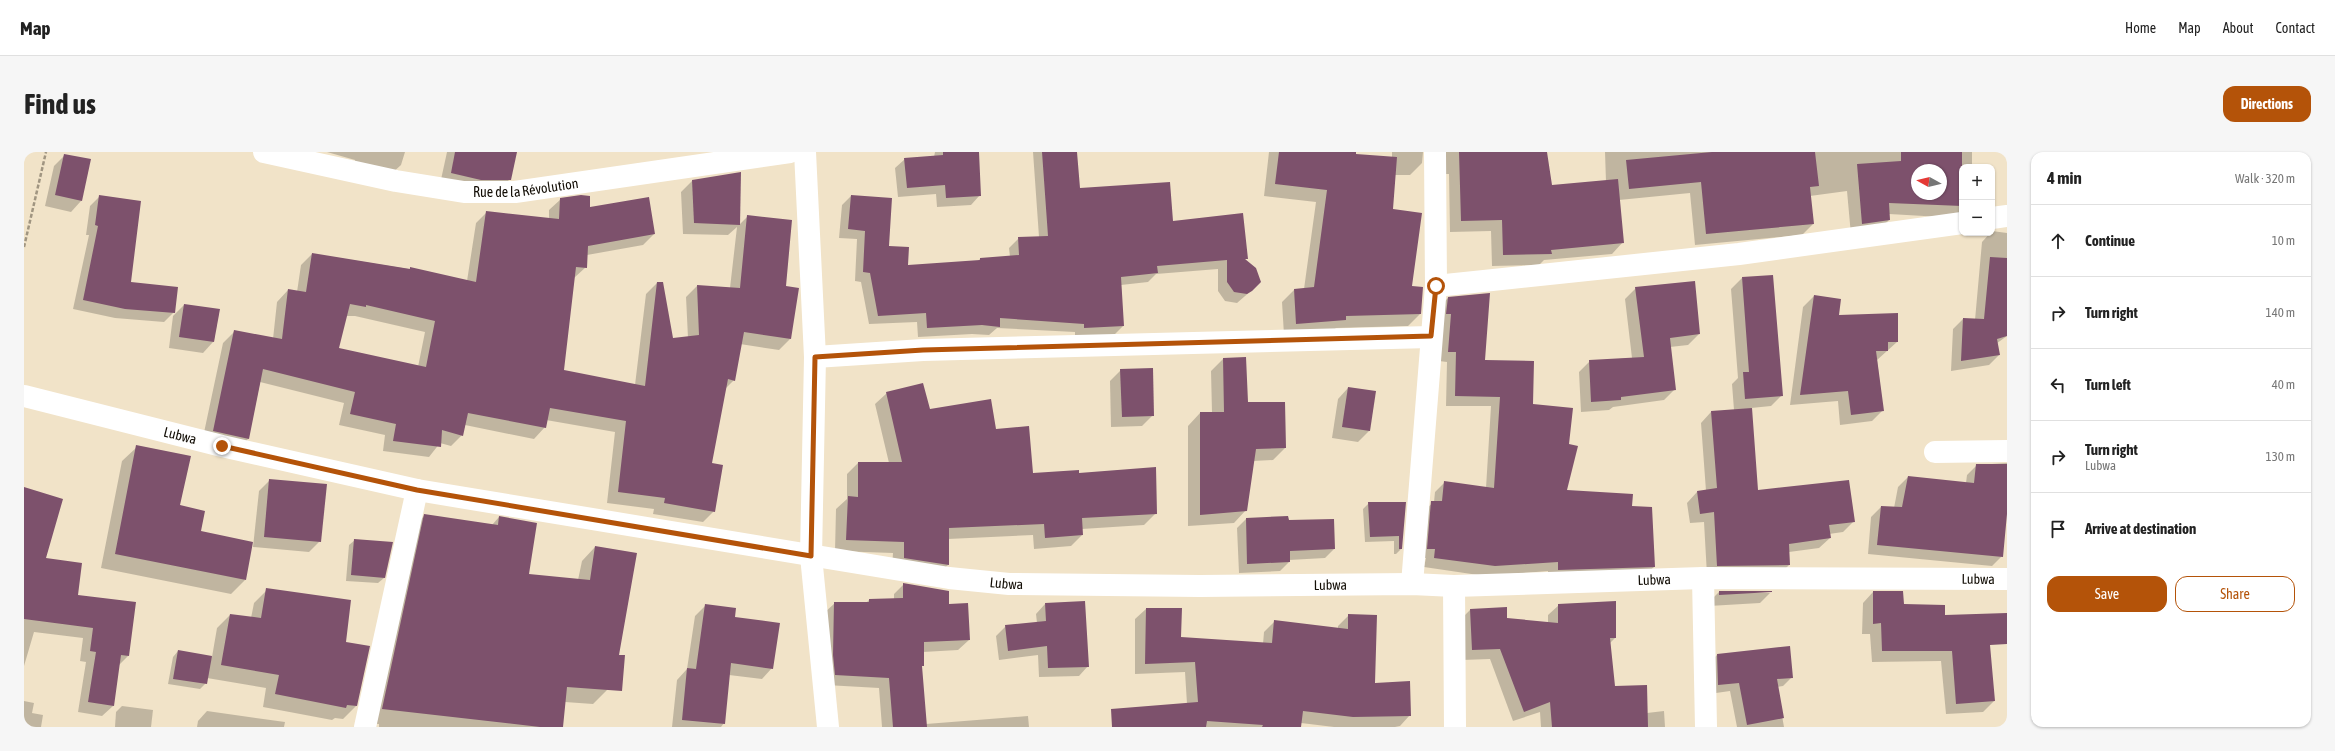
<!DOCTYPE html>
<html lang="en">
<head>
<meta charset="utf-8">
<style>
  body { margin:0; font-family:"Asap Condensed",sans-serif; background:#f6f6f6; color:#222 }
  .controls { position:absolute; right:12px; top:12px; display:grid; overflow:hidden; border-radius:8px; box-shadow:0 1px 3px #0004 }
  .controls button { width:36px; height:36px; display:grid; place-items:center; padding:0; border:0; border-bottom:1px solid #e0e0e0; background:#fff; color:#222; font:20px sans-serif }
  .compass { position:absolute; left:1887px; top:12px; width:36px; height:36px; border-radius:50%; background:#fff; box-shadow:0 1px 3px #0004; rotate:278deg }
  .stop { position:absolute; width:12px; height:12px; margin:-9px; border:3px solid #b45309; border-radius:50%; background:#fff }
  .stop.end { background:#b45309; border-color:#fff; box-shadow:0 1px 4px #0008 }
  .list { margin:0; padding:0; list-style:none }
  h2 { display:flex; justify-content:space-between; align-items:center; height:52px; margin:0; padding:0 16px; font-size:17px }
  h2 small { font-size:13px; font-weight:400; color:#767676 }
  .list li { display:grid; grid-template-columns:26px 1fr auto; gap:12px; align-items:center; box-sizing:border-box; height:72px; padding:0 16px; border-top:1px solid #e0e0e0 }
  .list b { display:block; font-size:15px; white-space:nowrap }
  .list p { margin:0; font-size:13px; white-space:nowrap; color:#767676 }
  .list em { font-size:13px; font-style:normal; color:#767676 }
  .actions { display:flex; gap:8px; padding:12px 16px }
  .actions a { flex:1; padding:9px 0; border:1px solid #b45309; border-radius:12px; text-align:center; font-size:14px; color:#b45309 }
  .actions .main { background:#b45309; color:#fff }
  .icon { flex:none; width:22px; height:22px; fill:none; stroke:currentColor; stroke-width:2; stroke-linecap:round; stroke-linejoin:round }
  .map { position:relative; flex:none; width:1983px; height:575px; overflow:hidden; border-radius:12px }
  header { display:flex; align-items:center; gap:24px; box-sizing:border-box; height:56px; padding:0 20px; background:#fff; border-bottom:1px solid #e0e0e0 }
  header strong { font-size:19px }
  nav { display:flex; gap:22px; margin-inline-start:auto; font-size:14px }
  .intro { display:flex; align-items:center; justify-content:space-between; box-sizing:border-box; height:96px; padding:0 24px }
  h1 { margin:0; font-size:28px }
  .button { padding:10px 18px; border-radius:12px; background:#b45309; color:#fff; font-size:14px; font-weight:700 }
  main { display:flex; gap:24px; padding:0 24px }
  aside { flex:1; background:#fff; border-radius:12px; box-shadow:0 1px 3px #0004 }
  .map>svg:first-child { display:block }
</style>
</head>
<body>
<header>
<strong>Map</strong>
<nav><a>Home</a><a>Map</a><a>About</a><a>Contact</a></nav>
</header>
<div class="intro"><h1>Find us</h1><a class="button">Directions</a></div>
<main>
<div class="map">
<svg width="1983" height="575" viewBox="0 0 1983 575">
  <rect width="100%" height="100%" fill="#f1e3c8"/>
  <g fill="#0003" fill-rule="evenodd">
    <path d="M303,0H381L377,13L366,23L330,19L331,8Z"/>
    <path d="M423,0H492L486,27L475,38L416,32Z"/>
    <path d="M911,0H954L956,43L947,53L913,55L912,42L874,45L871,16L881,7L910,5Z"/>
    <path d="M1009,0H1052L1055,37L1148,70L1223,106L1221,108L1228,138L1213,151L1201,149L1194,139V117L1132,122L1124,130L1097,133L1099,174L1090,183L1051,185V180L973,176L965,183L948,182L894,185L893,170L845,172L837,130L831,129L833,87L815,86L818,53L827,44L867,47L863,95L883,114L954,109L956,107L986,105L985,96L995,86L1015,85Z"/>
    <path d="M1245,0H1331V3L1368,6V0H1399L1398,11L1386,23H1371L1368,58L1387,135L1398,136L1396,162L1384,174L1312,176L1309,179L1260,183L1258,150L1270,138L1280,137L1292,50L1240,44Z"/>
    <path d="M1405,0H1522L1527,35L1582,30L1581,0H1948V15H1938V62L1935,66L1865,62V68L1854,79L1827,83L1823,39L1786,44L1789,72L1778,83L1671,93L1666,41L1595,48L1599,90L1588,102L1520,108L1515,113L1468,114L1467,79L1426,80L1425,22H1413ZM1893,18H1917V42H1893Z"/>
    <path d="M41,3L57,49L47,60L21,54L30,14Z"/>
    <path d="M716,21L715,73L724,64L761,135L766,187L755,198L716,192L710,228L701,237L687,312L690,359L679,370L629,362L630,357L583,351L591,280L522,268L521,275L510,287L441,273L438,283L427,294L416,291L405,305L359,299L361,283L315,273L320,251L236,230L224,287L213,298L178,290L199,191L210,180L249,187L253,150L264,138L273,140L277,113L288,102L385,117L387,116L443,129L452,71L463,60L525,67V58L537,47L630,82L619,93L563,103L562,115L550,126L539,219L611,233L622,142L633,131L648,187L664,186L662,145L673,134L706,136L713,75L704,83L659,82L657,40L668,29ZM322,164H331L401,180L394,215L314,197Z"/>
    <path d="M76,44L105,131L150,160L140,170L91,166L49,157L65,83H62L66,54Z"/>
    <path d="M1968,79L1983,81V184L1969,194L1970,195L1975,191L1973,193L1975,203L1965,213L1927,219L1929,177L1939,167L1951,168L1958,90Z"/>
    <path d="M1748,124L1758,243L1747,254L1727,256L1733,339L1830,369L1819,380L1805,382L1806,386L1795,396L1765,400V413L1755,423H1683L1680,370L1666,371L1663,351L1673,340L1682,339L1677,271L1687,260L1710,258L1708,232L1714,226L1707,137L1718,126Z"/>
    <path d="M1612,136L1675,182L1664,193L1646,195L1651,237L1640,248L1589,255L1585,258L1557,260L1555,220L1566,209L1608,206L1601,147Z"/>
    <path d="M1790,144L1814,164L1873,190L1853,208L1859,258L1848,269L1816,273L1814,249L1766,253L1779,155Z"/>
    <path d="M1424,146L1460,209L1508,253L1544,293L1542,339L1607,355L1630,415L1620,424L1524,427V419L1461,424L1400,415L1402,406H1394L1398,360L1410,350L1411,340L1421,330L1462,336L1467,254H1422L1423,210L1415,209L1414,156Z"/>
    <path d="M160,153L194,158L189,190L179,201L145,196L149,164Z"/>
    <path d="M1199,207L1223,252L1261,296L1249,308L1229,309L1222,358L1210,371L1164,374V274L1176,261H1188L1187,219Z"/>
    <path d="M1097,218L1129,263L1118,274L1087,275L1086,229Z"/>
    <path d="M1324,236L1351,240L1345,279L1334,290L1308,286L1314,247Z"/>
    <path d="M863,241L906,258L971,278L1008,322H1054L1132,361L1120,373L1058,377V383L1047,394L1010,397L1009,383L924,387V413L912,424L868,417L869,401L811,399L812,357L823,347V322L834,311H865L851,252Z"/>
    <path d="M113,295L176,380L221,428L207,442L77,416L98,309Z"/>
    <path d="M1983,311V352L1978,404L1968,414L1844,402L1847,365L1857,355L1870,356L1874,335L1884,325L1942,331L1943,323L1953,313Z"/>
    <path d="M246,328L296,389L285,400L229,395L235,339Z"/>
    <path d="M0,336L20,407L104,504L94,514L89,554L78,564L54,560L62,510L56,509L59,486L10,480L0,514Z"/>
    <path d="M1345,351H1381L1377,397L1372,402H1370V389L1341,390L1339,357Z"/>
    <path d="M401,363L468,373L475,365L504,423L554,428L558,409L571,395L583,538L569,552L541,550L538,575H355V572L344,571L387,377Z"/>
    <path d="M1222,367L1264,369L1310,397L1301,406L1265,408V410L1256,419L1215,421L1213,376Z"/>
    <path d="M331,388L360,426L354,431L322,429L325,393Z"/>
    <path d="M880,432L924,453L945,488L934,498L899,500L897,516L902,572L1004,564L1005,575H858L855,536L802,533L800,461L811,451H842L845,448L870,447V442Z"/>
    <path d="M243,438L321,490L332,554L319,567L311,566L308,568L239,555L242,536L183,526L182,531L176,537L144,532L149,505L154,499L188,505L193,476L206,463L227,466L230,451Z"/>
    <path d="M1695,440L1746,441L1736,451L1685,454V450Z"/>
    <path d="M1849,440L1879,453L1920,464L1970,549L1959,560L1922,562L1917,509L1848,510L1846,482H1838L1839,451Z"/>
    <path d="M1021,452L1064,514L1055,524L1015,525L1014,503L975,508L972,484L982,474L1013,471L1012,462Z"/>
    <path d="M682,453L710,466L748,516L738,527L705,523L700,571L697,575H648L653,528L663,517L671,464Z"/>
    <path d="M1535,453L1591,486L1586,491L1590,535L1623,561L1640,559L1641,575H1517L1516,560L1489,569L1466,507L1438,508L1436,468L1446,458L1482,467L1524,471V463Z"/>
    <path d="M1122,457L1156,486L1239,492L1240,480L1251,469L1314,477V474L1325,463L1350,532L1386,563L1376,574L1371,575H1310L1277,571L1276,575H1109L1163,552L1161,520L1111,522V467Z"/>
    <path d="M1693,503L1768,525L1759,534L1753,535L1760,575H1713L1706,539L1685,542V511Z"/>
    <path d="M0,549L10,551L8,561L19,563L17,575H0Z"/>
    <path d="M98,554L129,558L127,575H91L92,560Z"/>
    <path d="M183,559L261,570L260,575H173L174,569Z"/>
  </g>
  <g fill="#7d516c" fill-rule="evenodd">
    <path d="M431,0H493L487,28H457L427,21Z"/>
    <path d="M919,0H955L957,44L922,46L921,33L883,36L880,6L919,3Z"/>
    <path d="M1018,0H1053L1056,36L1146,30L1149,69L1219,61L1224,107H1221L1232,116L1237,130L1228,139L1223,142L1210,140L1203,130V108L1133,114L1134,121L1097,125L1100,174L1060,176V172L976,166V175L958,173L903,176L902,161L854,164L846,121L839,120L841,79L824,77L827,43L868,46L865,94L885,95L884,113L956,108V106L995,103L994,85L1024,84Z"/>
    <path d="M1255,0H1332V2L1373,5L1369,57L1398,61L1388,134L1399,135L1397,162L1322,164V168L1272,172L1270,137L1290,135L1303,38L1251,32Z"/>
    <path d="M1435,0H1523L1528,33L1594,27L1600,91L1527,98L1528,102L1479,103L1478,68L1437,69Z"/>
    <path d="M1688,0H1791L1795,34L1786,35L1790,72L1682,82L1677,30L1605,37L1602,8Z"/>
    <path d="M1877,0H1938V54L1865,51L1866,68L1838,72L1833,12L1877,9ZM1893,18H1917V42H1893Z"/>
    <path d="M40,2L67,7L58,49L31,43Z"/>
    <path d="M717,20L716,73L670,71L668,28Z"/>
    <path d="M75,43L117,49L107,130L154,135L151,161L101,157L59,148L74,74L71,73Z"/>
    <path d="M557,43L566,44V55L625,45L631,82L564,94L563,116L552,115L540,218L621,234L633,130H639L649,186L675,183L673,133L716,136L723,63L768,68L762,134L775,136L767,187L720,180L711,229L704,227L688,311L699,313L691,360L640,351L641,346L594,340L602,269L526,256L522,276L444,261L439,284L418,278L417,295L369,289L372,272L326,262L331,240L239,217L225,287L189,279L210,178L258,187L264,137L282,140L288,101L386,117V115L452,130L462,59L535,67L536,46ZM326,152L342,155V153L411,169L402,215L315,196Z"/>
    <path d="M1966,105L1983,106V184L1973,187L1976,203L1937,209L1939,166L1960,167Z"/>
    <path d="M1749,123L1759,244L1721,247L1719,220H1725L1718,125Z"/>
    <path d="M1671,129L1676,182L1646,186L1652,238L1597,245V248L1567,250L1565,208L1620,205L1611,135Z"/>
    <path d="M1466,141L1461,208L1510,209L1509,252L1549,256L1545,292L1554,294L1543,338L1609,342L1608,354L1628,355L1631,415L1534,418V410L1471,414L1410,406L1411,397H1403L1407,349H1418L1420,329L1470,336L1476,245L1431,244L1432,200H1424L1427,162H1422L1424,145Z"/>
    <path d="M1790,143L1817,147L1815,163L1874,161V190H1864V199H1852L1860,259L1827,263L1824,239L1776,243Z"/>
    <path d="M160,152L196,157L190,190L155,185Z"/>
    <path d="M1222,205L1224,250H1261L1262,296L1232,297L1223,359L1176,363V260H1200L1199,206Z"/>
    <path d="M1129,216L1130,264L1098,265L1096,217Z"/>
    <path d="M899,231L906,257L967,247L972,277L1005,274L1009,321L1055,318V321L1132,315L1133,362L1058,366L1059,383L1021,386L1020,372L925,376V413L880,406V390L822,388L824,344L834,345V310H878L862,240Z"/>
    <path d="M1324,235L1352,239L1346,279L1318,275Z"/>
    <path d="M1728,256L1734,338L1825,328L1831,370L1805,373L1807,386L1765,392L1766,413L1693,414L1690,360L1676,362L1673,339L1693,336L1687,259Z"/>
    <path d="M112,293L167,304L156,353L181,359L177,379L229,390L222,428L91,402Z"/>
    <path d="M1952,312H1983V362L1979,405L1853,393L1857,354L1878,355L1884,324L1950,331Z"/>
    <path d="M245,327L303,332L297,390L240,385Z"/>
    <path d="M0,335L39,347L22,406L58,411L54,443L112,450L105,504L97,503L90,554L64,550L72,500L66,499L69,476L0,467Z"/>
    <path d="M1344,350H1382L1378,397H1375V384L1346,385Z"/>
    <path d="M400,362L474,373L475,364L513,371L505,422L566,428L571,394L613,401L595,503H601L598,539L543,535L539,575H516L358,557Z"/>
    <path d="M1264,364L1265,368L1310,367L1311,397L1266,399V410L1223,412L1222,366Z"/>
    <path d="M330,387L369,390L361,426L327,423Z"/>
    <path d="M879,431L925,439V452L944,451L946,488L900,490V514H898L903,575H869L865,526L811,523L809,503L810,450H845V447L879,446Z"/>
    <path d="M242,436L327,448L322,490L346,494L333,554L323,553L322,556L251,542L255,523L197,513L206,462L237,466Z"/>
    <path d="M1695,439H1748V440L1695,443Z"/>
    <path d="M1849,439H1879L1880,452L1921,453V463L1983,461V492L1966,493L1971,549L1932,552L1928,499H1858L1857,471L1849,472Z"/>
    <path d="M1061,449L1065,515L1024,516L1023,494L984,499L981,473L1022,469L1021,451Z"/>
    <path d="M1592,449V486H1586L1591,534L1623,533L1624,575H1528L1526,550L1500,560L1476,497L1448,498L1446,457L1483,455V466L1534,471V452Z"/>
    <path d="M681,452L712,456L711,465L756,471L749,517L707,511L701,572L658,568L663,516L672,517Z"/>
    <path d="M1122,456H1158L1157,485L1248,491L1250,468L1324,477V462L1353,463L1351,531L1386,529L1387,564L1329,565L1279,559L1277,575H1238L1239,573L1183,569L1182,575H1088L1087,557L1174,550L1171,510L1121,512Z"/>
    <path d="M1766,494L1769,526L1753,527L1760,566L1723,573L1715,531L1694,533L1693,502Z"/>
    <path d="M154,498L188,504L183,532L149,527Z"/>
  </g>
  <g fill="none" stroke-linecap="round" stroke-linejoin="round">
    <path stroke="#a09581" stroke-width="2.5" stroke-dasharray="4 2" stroke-linecap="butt" d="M0,95L22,0"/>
    <g stroke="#fff" stroke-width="22">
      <path id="s1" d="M240,0L372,29L440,40H491L766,0"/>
      <path d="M781,0L791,205L787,404L804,575"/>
      <path d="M1968,66L1983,64"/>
      <path d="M1412,134L1715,102L1938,71"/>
      <path d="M791,205L899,198L1407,185"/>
      <path id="s2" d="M0,244L198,294L393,338L925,426L985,432L1176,434L1388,432L1430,434L1679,426L1983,427"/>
      <path d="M1911,300L1983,299"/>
      <path d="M1679,426L1682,575"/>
      <path d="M1388,432L1412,134L1411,0"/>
      <path d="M1430,434L1431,575"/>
      <path d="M341,575L393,338"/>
    </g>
  </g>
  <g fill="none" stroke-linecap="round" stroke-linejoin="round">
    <path stroke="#b45309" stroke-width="5" d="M198,294L393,338L787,404L791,205L899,198L1407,184L1412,134"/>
  </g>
  <g text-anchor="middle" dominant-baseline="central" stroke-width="4" stroke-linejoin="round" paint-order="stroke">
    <g font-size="14" fill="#130e06" stroke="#fff">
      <text stroke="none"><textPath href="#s1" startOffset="266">Rue de la Révolution</textPath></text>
      <text stroke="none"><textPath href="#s2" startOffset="161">Lubwa</textPath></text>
      <text stroke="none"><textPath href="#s2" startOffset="1973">Lubwa</textPath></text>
      <text stroke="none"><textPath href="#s2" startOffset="1649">Lubwa</textPath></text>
      <text stroke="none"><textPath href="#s2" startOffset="1001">Lubwa</textPath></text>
      <text stroke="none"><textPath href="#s2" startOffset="1325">Lubwa</textPath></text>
    </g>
  </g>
</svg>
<div class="controls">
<button>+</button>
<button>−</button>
</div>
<svg class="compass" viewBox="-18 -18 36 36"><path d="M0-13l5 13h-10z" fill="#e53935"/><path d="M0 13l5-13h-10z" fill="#767676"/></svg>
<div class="stop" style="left:1412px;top:134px"></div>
<div class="stop end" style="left:198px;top:294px"></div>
</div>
<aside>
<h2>4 min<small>Walk · 320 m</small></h2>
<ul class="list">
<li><svg class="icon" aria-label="ahead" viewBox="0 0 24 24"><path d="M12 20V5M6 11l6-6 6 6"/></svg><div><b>Continue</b></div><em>10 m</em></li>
<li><svg class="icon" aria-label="right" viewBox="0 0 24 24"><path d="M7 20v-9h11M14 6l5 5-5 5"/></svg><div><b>Turn right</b></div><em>140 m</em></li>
<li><svg class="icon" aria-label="left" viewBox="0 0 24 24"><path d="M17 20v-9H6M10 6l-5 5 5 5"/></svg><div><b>Turn left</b></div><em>40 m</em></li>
<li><svg class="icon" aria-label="right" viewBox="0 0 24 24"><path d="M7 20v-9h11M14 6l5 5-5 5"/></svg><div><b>Turn right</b><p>Lubwa</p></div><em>130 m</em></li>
<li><svg class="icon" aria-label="arrive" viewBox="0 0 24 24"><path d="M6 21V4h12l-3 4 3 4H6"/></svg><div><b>Arrive at destination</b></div></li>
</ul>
<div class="actions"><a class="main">Save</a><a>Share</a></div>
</aside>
</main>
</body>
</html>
